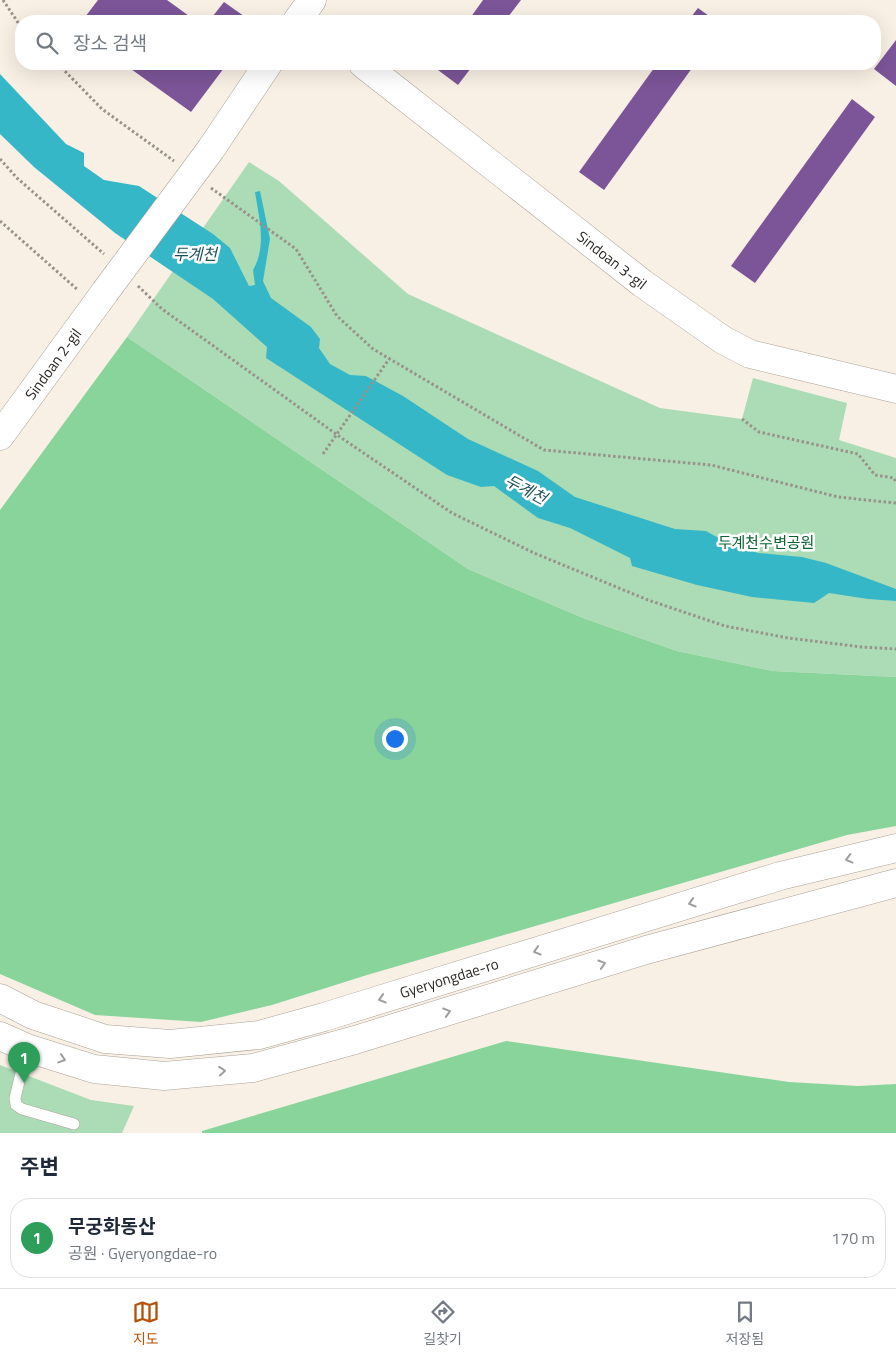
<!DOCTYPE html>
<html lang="ko">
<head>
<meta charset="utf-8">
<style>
  body { margin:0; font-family:"Titillium Web","Noto Sans KR",sans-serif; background:#f2f2f3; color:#1f2937 }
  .you { position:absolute; left:394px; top:738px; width:18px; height:18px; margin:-12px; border:4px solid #fff; border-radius:50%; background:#1a73e8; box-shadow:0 0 0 8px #1a73e833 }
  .badge { display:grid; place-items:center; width:32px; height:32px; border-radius:50%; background:#b45309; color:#fff; font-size:16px; font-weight:700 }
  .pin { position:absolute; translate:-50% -41px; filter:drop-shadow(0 1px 2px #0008) }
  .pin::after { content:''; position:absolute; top:26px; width:18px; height:15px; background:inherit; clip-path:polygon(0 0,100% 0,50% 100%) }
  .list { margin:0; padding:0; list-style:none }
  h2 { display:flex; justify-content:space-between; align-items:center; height:65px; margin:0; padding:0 20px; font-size:21px }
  h2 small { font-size:16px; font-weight:400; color:#747a83 }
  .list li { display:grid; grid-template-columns:32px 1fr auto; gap:15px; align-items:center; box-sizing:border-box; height:80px; margin:0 10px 10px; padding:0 10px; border:1px solid #e0e1e3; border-radius:20px }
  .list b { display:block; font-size:19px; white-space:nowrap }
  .list p { margin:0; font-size:16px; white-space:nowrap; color:#747a83 }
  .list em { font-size:16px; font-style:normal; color:#747a83 }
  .icon { flex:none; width:28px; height:28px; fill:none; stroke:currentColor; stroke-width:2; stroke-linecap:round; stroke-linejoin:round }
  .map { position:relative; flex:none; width:896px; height:1133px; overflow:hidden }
  .search { position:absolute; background:#fff; box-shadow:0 5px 20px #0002; left:15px; right:15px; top:15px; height:55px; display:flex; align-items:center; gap:12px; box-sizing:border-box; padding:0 18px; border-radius:20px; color:#747a83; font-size:19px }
  .sheet { height:155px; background:#fff }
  nav { display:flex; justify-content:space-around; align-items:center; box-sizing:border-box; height:70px; border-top:1px solid #e0e1e3; background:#fff; font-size:14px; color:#747a83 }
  nav a { display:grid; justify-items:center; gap:2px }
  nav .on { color:#b45309 }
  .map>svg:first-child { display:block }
</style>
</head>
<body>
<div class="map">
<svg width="896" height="1133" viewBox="0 0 896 1133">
  <rect width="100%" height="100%" fill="#f9f0e5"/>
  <g fill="#acdcb6">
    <path d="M249,162L279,181L408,294L660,408L742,419L753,378L847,403L839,440L896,458V677L773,671L677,651L583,618L468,569L127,337Z"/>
    <path d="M0,1065L91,1100L134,1106L122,1133H0Z"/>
  </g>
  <g fill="#89d49b">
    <path d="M127,337L468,569L583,618L677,651L773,671L896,677V826L847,835L367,975L272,1005L201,1022L95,1015L0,974V510Z"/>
    <path d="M506,1041L789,1082L858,1086L896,1084V1133H202V1131Z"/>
  </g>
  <path fill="#36b7c7" d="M0,74L66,144L84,153V166L104,180L139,186L213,234L230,248L249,286L255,285L253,270C267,246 259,218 255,192L260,191L270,239L263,281L271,298L311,327L320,339L319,348L330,364L350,375L366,376L403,396L468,439L538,471L575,497L675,529L706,531L726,542L758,553L802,557L826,563L896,589V601L868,599L829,593L814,603L752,597L697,585L632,566L630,558L570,528L538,518L494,486L481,487L447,475L266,358L267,347L213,299L115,233L34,167L0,134Z"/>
  <g fill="#7b5598">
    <path d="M98,0H167L196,21H82Z"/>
    <path d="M483,0H521L505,21H468Z"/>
    <path d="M224,2L251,21H209Z"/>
    <path d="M698,8L716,21H688Z"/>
    <path d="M896,40V86L874,69Z"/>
    <path d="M124,64H227L191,112Z"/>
    <path d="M436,64H474L458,85L434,67Z"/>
    <path d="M657,64H695L604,190L579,172Z"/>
    <path d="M852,99L875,117L755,283L731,266Z"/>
  </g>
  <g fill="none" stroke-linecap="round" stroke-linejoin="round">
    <g stroke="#aaa198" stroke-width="12">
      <path id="lane" d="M27,1048L15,1098L16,1105L22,1109L74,1124"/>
    </g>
    <g stroke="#aaa198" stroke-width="29">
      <g id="secondary">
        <path d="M297,21L312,0"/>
        <path d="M363,64L642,283L723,340L750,354L896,389"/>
        <path d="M211,149L268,64"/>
        <path d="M0,436L105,292"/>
        <path d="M0,998L33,1015L105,1039L170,1044L259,1035L324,1017L780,876L896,848"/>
        <path d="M0,1036L27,1048L94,1069L164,1076L253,1068L355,1040L646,950L896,883"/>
      </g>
    </g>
    <g stroke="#98928a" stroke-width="3" stroke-dasharray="2.5 2.5" stroke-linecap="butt">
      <path d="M3,0L21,27"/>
      <path d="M58,64L102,109L174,161"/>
      <path d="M0,159L17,178L104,254"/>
      <path d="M211,188L296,249L337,316L373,349L544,450L711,465L838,497L896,503"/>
      <path d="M0,221L78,290"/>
      <path d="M138,286L162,309L343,439L452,513L534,553L648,600L725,626L788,638L862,647L896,649"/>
      <path d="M742,419L759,432L858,454L875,475L894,478L896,482"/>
      <path d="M323,454L389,359"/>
    </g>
    <use href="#lane" stroke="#fff" stroke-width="11"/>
    <use href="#secondary" stroke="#fff" stroke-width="28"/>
    <g stroke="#aaa198" stroke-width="29" stroke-linecap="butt">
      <path id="secondary-bridge" d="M105,292L211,149"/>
    </g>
    <use href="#secondary-bridge" stroke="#fff" stroke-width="28"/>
  </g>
  <defs><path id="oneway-chevron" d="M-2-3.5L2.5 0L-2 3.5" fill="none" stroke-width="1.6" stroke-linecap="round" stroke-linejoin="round" transform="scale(1.25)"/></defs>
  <g stroke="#a09e9c">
    <use href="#oneway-chevron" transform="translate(849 859) rotate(166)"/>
    <use href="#oneway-chevron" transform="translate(692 903) rotate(163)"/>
    <use href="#oneway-chevron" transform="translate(537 951) rotate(163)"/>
    <use href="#oneway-chevron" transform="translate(602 964) rotate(-17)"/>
    <use href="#oneway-chevron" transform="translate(382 999) rotate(163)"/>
    <use href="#oneway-chevron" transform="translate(447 1012) rotate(-17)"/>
    <use href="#oneway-chevron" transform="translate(62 1059) rotate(18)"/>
    <use href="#oneway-chevron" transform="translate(222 1071) rotate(-5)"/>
  </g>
  <g text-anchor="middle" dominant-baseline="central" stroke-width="5" stroke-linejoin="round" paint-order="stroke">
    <g font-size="15" fill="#2b2824" stroke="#fff">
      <text transform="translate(612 260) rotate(38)">Sindoan 3-gil</text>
      <text transform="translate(53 364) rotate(-54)">Sindoan 2-gil</text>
      <text transform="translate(449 978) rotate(-17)">Gyeryongdae-ro</text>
    </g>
    <g font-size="15" fill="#0b622f" stroke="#fff">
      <text x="766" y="542">두계천수변공원</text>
    </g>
    <g font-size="16" font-style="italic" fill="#1e5259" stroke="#fff">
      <text x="195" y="254">두계천</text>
      <text transform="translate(526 489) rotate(28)">두계천</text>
    </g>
  </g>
</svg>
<div class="you"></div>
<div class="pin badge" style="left:24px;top:1083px;background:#2e9e5b">1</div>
<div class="search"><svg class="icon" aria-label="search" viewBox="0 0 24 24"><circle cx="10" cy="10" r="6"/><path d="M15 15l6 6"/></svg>장소 검색</div>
</div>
<section class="sheet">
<h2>주변<small></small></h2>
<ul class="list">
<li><span class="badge" style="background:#2e9e5b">1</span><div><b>무궁화동산</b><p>공원 · Gyeryongdae-ro</p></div><em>170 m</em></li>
</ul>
</section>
<nav>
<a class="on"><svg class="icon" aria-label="map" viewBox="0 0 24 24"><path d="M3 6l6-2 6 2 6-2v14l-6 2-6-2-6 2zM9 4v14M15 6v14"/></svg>지도</a>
<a><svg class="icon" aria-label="directions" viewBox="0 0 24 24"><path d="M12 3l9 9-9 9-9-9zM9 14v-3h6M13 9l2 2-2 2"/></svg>길찾기</a>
<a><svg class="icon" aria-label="saved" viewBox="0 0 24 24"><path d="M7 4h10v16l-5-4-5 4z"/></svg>저장됨</a>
</nav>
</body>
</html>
